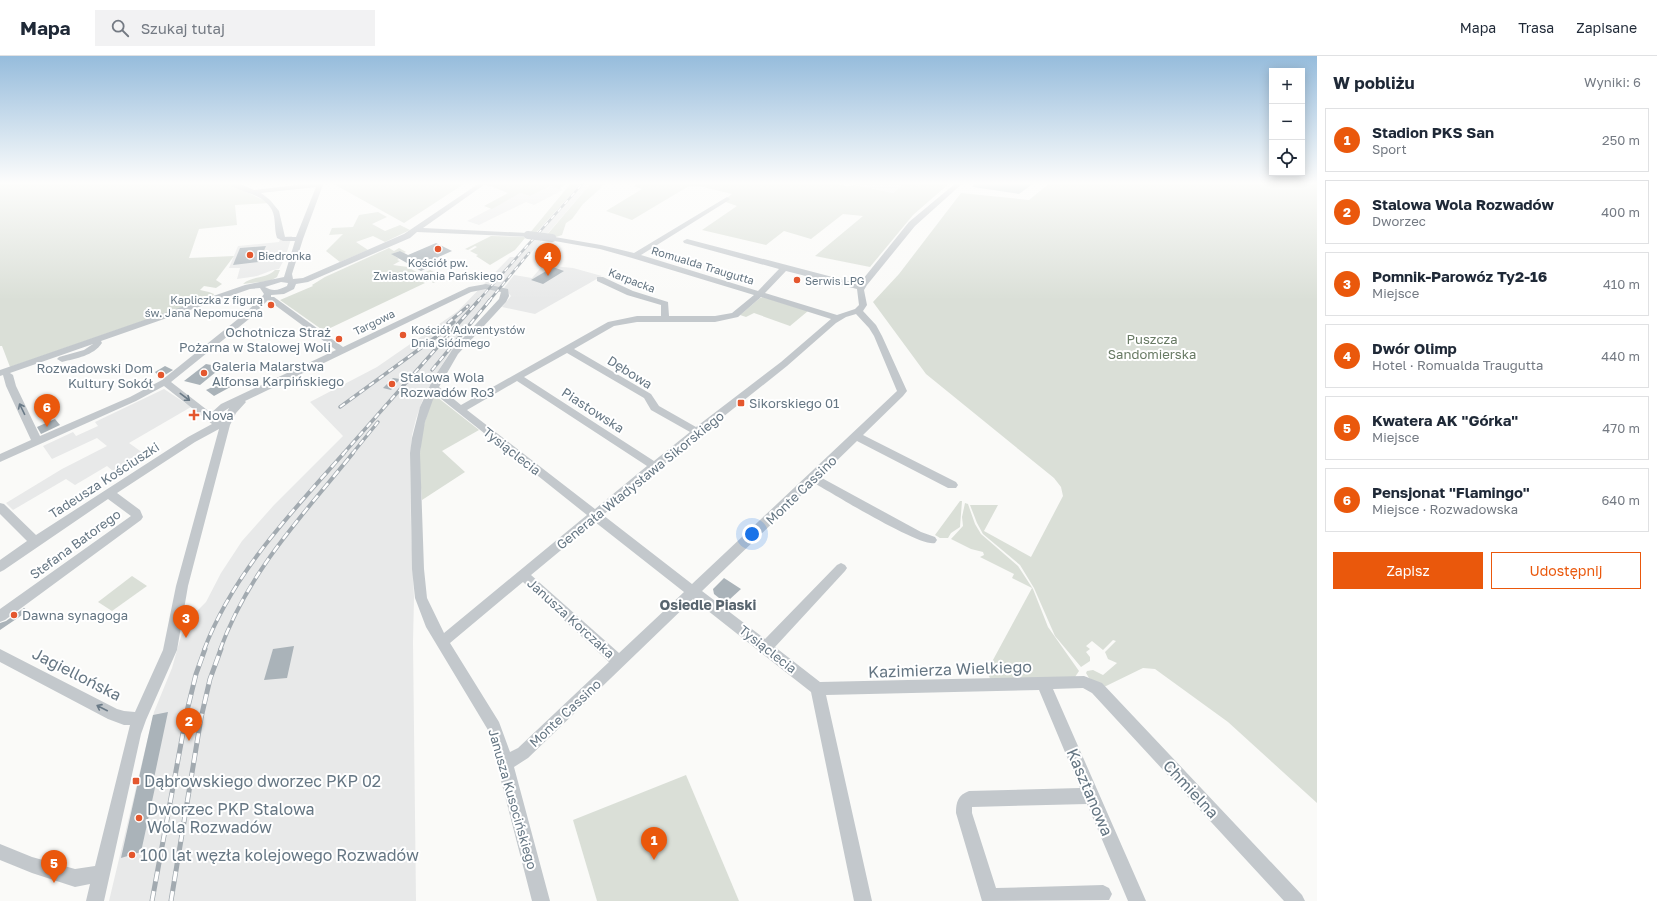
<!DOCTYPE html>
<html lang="pl">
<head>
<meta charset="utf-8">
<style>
  body { margin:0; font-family:"Golos Text",sans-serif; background:#f2f2f3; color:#1f2937 }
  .controls { position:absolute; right:12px; top:12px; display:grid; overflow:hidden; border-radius:0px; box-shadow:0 2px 10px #0003 }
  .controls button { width:36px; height:36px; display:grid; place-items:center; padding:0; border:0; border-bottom:1px solid #e0e1e3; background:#fff; color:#1f2937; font:20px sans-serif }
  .you { position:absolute; left:752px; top:478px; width:14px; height:14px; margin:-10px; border:3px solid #fff; border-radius:50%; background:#1a73e8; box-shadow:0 0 0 6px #1a73e833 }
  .badge { display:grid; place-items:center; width:26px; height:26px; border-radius:50%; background:#ea580c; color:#fff; font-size:13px; font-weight:700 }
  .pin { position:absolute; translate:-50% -33px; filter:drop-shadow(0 1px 2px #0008) }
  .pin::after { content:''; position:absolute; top:21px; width:14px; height:12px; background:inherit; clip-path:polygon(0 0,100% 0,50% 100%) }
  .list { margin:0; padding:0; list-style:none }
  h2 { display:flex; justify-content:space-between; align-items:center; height:52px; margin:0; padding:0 16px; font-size:17px }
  h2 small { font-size:13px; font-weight:400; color:#747a83 }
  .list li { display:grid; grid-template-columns:26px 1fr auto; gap:12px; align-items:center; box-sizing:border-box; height:64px; margin:0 8px 8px; padding:0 8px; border:1px solid #e0e1e3; border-radius:0px }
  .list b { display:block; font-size:15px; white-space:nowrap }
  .list p { margin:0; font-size:13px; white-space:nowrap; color:#747a83 }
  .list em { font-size:13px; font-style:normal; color:#747a83 }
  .actions { display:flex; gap:8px; padding:12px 16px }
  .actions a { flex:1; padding:9px 0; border:1px solid #ea580c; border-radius:0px; text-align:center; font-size:14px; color:#ea580c }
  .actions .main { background:#ea580c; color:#fff }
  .icon { flex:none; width:22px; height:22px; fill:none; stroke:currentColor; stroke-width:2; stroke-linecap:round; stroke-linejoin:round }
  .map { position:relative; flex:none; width:1317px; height:845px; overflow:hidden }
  header { display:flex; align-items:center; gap:24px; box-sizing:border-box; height:56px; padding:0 20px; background:#fff; border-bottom:1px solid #e0e1e3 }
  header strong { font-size:19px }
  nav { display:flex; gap:22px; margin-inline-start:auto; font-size:14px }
  .search { width:280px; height:36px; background:#f2f2f3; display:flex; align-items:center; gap:10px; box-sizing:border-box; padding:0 14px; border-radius:0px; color:#747a83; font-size:15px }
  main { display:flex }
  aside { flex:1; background:#fff }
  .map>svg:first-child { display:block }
</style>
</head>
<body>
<header>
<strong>Mapa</strong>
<div class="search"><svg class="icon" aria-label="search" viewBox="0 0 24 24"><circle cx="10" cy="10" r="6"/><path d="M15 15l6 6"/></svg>Szukaj tutaj</div>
<nav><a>Mapa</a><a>Trasa</a><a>Zapisane</a></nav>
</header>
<main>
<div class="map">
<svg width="1317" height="845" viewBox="0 0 1317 845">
  <rect width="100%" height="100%" fill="#fafaf8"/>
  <g fill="#e8e9e9">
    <path d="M582,126H592L517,213L448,299L424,340L416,363L412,379L410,403L411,471L414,541L413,586L416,845H109L154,656L172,612L181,580L192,560L206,546L221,517L242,485L274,449L343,380L310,346L377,311L458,255L510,201H515Z"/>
    <path d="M859,126H924L919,130L906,126L893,137L855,129Z"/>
    <path d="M552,130L563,134L534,149L526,146L479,169L467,165L520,137L530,140Z"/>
    <path d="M292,180L285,202L279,213L273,214L257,220L237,223L240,212H229L238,190L279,186L281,181Z"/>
    <path d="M543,209L573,212L602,220L535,258L502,251L511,240L504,232L514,219L532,222Z"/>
    <path d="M164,333L191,351L129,387L143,397L113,415L107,410L75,429L66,423L13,454L6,447L62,413L107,390L97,382L52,403L43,390L73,376L76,380L98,370L95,366Z"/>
  </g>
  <g fill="#dadfd7">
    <path d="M0,126H224L270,147L235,149L237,169L199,173L189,202L234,200L216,224L222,228L216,232L204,230L200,234L209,236L214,238L212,241L10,311L2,290H0Z"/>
    <path d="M330,126H467L404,167Z"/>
    <path d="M490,126H582L535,178H529L571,127H567L559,133L551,130L530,140L520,137L492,153L484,150L508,137L493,131L485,129Z"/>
    <path d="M592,126H604L601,132L583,148L572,163L566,167L562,179L556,181L546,180Z"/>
    <path d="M640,126H824L846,130L855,129L893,137L906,126L919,130L924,126H951L913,159L870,211L815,200L863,160L843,158L811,183L784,175L766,189L702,174L737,150L723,145L732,138L703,131L689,130L632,164L606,155L642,133L633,130Z"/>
    <path d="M1051,126H1317V747L1228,666L1155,613L1143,612L1104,631L1089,622L1086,617L1087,615L1093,614L1103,619L1117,607L1108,603L1105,596L1116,585L1113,584L1103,594L1092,585L1086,590L1090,593L1086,596L1090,601V605L1081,611L1055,580L1034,532L1020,509L983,478L977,467L970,449H998L984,475L1031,501L1063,440L1061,431L1054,422L926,318L873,246L899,218L961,137L1029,144Z"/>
    <path d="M378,156L387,161L372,168L385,175L400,169L410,174L385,186L373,180L356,186L368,194L340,206L326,195L343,178L329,179L332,172L353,171L359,159Z"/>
    <path d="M491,180L524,181L525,182L515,194L490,209L476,200L478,199L470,195L477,191L475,190L468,194L465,193Z"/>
    <path d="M389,192L394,195L399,192L406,196L404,197L400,195L392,198L399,203L397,204L400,205L393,209L408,211L418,217L411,220L425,227L324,275L280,244L313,230L312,229L325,221Z"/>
    <path d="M275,214H280L277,221L270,225L243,228C251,220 266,223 275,214Z"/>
    <path d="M430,214L445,222L433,227L431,225L426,226L414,221Z"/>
    <path d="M763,241L808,255L790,270L754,257L746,261L740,259L760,242Z"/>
    <path d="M437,341L479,374L442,395L465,416L422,444L419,407L422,376L431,345L434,342Z"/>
    <path d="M960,445H962L960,471L951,477L948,482H940L935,479Z"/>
    <path d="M965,447L968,448L975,468L981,478L1018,510L1033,533L1048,571L1079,615L1075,621L991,625L987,615L1032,532L1012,522L1014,518L980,501L984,499L983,496L971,493L951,483L963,470L962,461Z"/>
    <path d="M132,520L147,530L112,555L98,546Z"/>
    <path d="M686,719L739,845H597L573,764Z"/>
  </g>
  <path fill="#bbc7cb" d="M974,126H1041L1034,127L1019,138L973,131Z"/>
  <g fill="#aab3b9">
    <path d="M436,187L452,195L423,208L429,211L421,215L391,198L400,195L408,199Z"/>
    <path d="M266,190L259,206L233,209L240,192Z"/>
    <path d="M553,211L564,215L543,228L531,224Z"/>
    <path d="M206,308L222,311L200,329L184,325Z"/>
    <path d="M165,310L173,314L160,322L155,316Z"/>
    <path d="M393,322L400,323L391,334L383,332Z"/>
    <path d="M227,324L234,329L214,340L206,334Z"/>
    <path d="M55,363L60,369L41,378L37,371Z"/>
    <path d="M724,522L741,533L730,543L728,541L724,546L714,538L713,533Z"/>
    <path d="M24,552L28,555L0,574V567L6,565Z"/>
    <path d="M294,590L287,622L264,624L273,593Z"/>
    <path d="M168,656L153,727H156L141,796L121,802L153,659Z"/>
  </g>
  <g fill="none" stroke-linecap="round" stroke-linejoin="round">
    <path fill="#c3c8cc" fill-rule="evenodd" d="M226,126H235L254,134L324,126L303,183L292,218L293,223L303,222L404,178L481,126H488L423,172L528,177H531V181L417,176L410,182L308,226L296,228L294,233L284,238L271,239V241H274L343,291L469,231L486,228L508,233L509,240L506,246L458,298L439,331L461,349L608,266L637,260H661V249L627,239L597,225V221H603L633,235L668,246L669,260H715L732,257L754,239L632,202L600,193L549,184V180L601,189L634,197L727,141L730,143L729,144L641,199L758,235L779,213L684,187L683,185L687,183L859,228L909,166L957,126H964L915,170L867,229L864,234L867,249L863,255L876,269L882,280L907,335L903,340L863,379L956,426L958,429L956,432H948L857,385L820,421L921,476L935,481L937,484L935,487C921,492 832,437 814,427L702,535L765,583L837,509L841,507L845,509L847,512L845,515L775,591L820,626L1084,620L1102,627L1302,839L1305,845H1284L1092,637L1083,632L1053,633L1146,845H1128L1087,748L972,751V757L996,832L1103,829L1109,832L1112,838L1109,844L982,845L956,757C956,746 958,739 969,735L1080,732L1039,634L826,639L872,845H854L811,636L693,543L528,702L514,711L550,845H532L488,674L426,571L415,542L412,513L410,397L412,382L420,351L433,323L452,294L499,243L501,236L486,233L471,236L245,345L246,346L236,357L230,369L188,530L177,594L146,664L141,678L104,845H86L90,828L75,831L32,817L0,804V788L32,801L75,813L95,810L130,669H124L108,663L0,606V593L117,653L124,655L135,656L163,594L176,530L219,373L195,386L117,437L140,454L143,461L141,464L5,564L0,566V553L131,460L108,443L4,514L0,516V504L27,485L0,458V447L4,448L36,479L188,381L212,368L164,330L136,345L0,406V398L31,384L6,330L3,319L0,320V314L245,229L284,221L295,185H283L277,182C274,173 276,162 272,154C262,136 238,137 226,126ZM316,131L296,181H285L279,155L270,144L261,137ZM786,215L857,233L859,249L855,253L837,259L765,237ZM281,226L288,227L287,230C279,234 273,236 265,231ZM260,232L264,238L260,243L243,259L162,324L130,341L40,380L16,330L13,319L10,317L93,288L84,294L59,301L57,303L62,306C77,302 93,300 102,287L101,285L250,233ZM761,241L831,263L781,306L696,371L659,350L651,338L574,293L614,270L637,266H715L738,261ZM268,244L336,294L221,348L211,357L171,326L249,263ZM856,258L869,272L874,280L897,335L692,528L603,459L679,396L787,310L836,267L846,261ZM567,297L644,342L651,354L690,376L654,405L524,321ZM517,325L647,410L595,453L467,354ZM435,338L587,459L444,577L427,542L424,513L420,397L425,366ZM229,352L222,365H221L218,362L221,357ZM595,466L684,536L619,597L531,519ZM523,526L609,606L518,692L510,696L499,666L450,587Z"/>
    <g stroke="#a2aab0" stroke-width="2.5">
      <g id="rail-far3">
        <path d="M478,245L584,126"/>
        <path d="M489,245L529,197"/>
      </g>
    </g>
    <g stroke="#a2aab0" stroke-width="3.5">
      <g id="rail-far2">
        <path d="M448,267L468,250"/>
        <path d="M432,314L490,244"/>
        <path d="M340,351L436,281L454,266"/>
        <path d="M343,398L479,244"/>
        <path d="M352,398L378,366"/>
      </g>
    </g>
    <g stroke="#a2aab0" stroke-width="4">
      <g id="rail-far1">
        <path d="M204,594C233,517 291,457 344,397"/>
        <path d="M220,594C248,516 302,460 353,397"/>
      </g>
    </g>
    <g stroke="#a2aab0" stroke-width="5">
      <g id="rail">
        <path d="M152,845L187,655L196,618L205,593"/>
        <path d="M171,845L201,662L210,623L221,593"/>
      </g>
    </g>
    <use href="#rail-far3" stroke="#fff" stroke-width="1.5" stroke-dasharray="5" stroke-linecap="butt"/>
    <use href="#rail-far2" stroke="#fff" stroke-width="2" stroke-dasharray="6" stroke-linecap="butt"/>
    <use href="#rail-far1" stroke="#fff" stroke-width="2.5" stroke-dasharray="8" stroke-linecap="butt"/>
    <use href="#rail" stroke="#fff" stroke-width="3.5" stroke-dasharray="10" stroke-linecap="butt"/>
    <path stroke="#c3c8cc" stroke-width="8" d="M528,179L552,182"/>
  </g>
  <defs><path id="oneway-shaft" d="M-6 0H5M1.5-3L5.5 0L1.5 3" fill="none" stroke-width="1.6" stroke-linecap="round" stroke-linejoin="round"/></defs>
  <g stroke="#6a7a87">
    <use href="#oneway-shaft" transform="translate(185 341) rotate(37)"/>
    <use href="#oneway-shaft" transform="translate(22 353) rotate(-116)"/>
    <use href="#oneway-shaft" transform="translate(102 652) rotate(-153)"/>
  </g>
  <linearGradient id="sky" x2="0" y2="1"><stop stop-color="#96bcdc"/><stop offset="0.52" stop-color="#fdfdfc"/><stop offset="1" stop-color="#fdfdfc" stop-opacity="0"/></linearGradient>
  <rect width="1317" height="244" fill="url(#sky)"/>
  <g fill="#e4572e" stroke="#fff" stroke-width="1.5">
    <circle cx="438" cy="193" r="4"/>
    <circle cx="250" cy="199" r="4"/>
    <circle cx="797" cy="224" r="4"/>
    <circle cx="271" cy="249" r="4"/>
    <circle cx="403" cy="279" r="4"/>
    <circle cx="339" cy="283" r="4"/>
    <circle cx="204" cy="317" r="4"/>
    <circle cx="161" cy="319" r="4"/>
    <circle cx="392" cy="328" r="4"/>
    <rect x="737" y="343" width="8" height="8" rx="2"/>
    <path d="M192 353h4v4h4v4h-4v4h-4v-4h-4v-4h4z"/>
    <circle cx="14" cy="559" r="4"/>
    <rect x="132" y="721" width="8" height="8" rx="2"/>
    <circle cx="139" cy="762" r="4"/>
    <circle cx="132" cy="799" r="4"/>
  </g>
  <g text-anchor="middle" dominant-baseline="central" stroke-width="4" stroke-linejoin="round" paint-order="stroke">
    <g font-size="11" fill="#657683" stroke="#fff" text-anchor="start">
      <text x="258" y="199">Biedronka</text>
      <text x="438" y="206" text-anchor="middle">Kościół pw.<tspan x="438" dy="13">Zwiastowania Pańskiego</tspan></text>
      <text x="805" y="224">Serwis LPG</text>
      <text x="263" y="243" text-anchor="end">Kapliczka z figurą<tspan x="263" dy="13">św. Jana Nepomucena</tspan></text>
      <text x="411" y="273">Kościół Adwentystów<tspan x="411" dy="13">Dnia Siódmego</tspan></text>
    </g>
    <g font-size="11" fill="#657683" stroke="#fff">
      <text transform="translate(703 209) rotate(17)">Romualda Traugutta</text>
      <text transform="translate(632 224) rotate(21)">Karpacka</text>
      <text transform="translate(374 266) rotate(-26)">Targowa</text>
    </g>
    <g font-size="13" fill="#657683" stroke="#fff" text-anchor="start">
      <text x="331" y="276" text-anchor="end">Ochotnicza Straż<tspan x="331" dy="15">Pożarna w Stalowej Woli</tspan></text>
      <text x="212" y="310">Galeria Malarstwa<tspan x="212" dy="15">Alfonsa Karpińskiego</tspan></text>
      <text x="153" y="312" text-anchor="end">Rozwadowski Dom<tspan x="153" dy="15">Kultury Sokół</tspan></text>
      <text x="400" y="321">Stalowa Wola<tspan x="400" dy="15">Rozwadów Ro3</tspan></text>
      <text x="749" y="347">Sikorskiego 01</text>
      <text x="202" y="359">Nova</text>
      <text x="22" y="559">Dawna synagoga</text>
    </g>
    <g font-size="13" fill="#687a64" stroke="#fff">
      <text x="1152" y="283">Puszcza<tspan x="1152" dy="15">Sandomierska</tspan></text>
    </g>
    <g font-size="13" fill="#657683" stroke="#fff">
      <text transform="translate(630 316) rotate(32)">Dębowa</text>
      <text transform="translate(593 354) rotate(33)">Piastowska</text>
      <text transform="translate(512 395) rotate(38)">Tysiąclecia</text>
      <text transform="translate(104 424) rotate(-33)">Tadeusza Kościuszki</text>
      <text transform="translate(640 424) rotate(-39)">Generała Władysława Sikorskiego</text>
      <text transform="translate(801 434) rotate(-44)">Monte Cassino</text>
      <text transform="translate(75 488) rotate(-36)">Stefana Batorego</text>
      <text transform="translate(571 562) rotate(42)">Janusza Korczaka</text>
      <text transform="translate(768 593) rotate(38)">Tysiąclecia</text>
      <text transform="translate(565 657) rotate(-43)">Monte Cassino</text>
      <text transform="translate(513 743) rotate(74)">Janusza Kusocińskiego</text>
    </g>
    <g font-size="14" font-weight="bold" fill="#57646e" stroke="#fff">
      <text x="708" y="548">Osiedle Piaski</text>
    </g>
    <g font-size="16" fill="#657683" stroke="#fff">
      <text transform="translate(950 613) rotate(-2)">Kazimierza Wielkiego</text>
      <text transform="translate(77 618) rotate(27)">Jagiellońska</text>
      <text transform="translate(1191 733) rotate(47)">Chmielna</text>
      <text transform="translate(1090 736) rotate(67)">Kasztanowa</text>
    </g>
    <g font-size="16" fill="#657683" stroke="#fff" text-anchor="start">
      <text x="144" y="725">Dąbrowskiego dworzec PKP 02</text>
      <text x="147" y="753">Dworzec PKP Stalowa<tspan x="147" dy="18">Wola Rozwadów</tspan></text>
      <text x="140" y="799">100 lat węzła kolejowego Rozwadów</text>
    </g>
  </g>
</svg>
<div class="controls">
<button>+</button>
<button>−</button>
<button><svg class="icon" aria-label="locate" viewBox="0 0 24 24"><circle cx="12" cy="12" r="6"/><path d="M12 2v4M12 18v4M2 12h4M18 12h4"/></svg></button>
</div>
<div class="you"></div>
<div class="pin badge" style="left:654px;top:804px">1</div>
<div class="pin badge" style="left:189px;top:685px">2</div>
<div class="pin badge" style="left:186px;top:582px">3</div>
<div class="pin badge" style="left:548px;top:220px">4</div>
<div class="pin badge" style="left:54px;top:827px">5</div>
<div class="pin badge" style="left:47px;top:371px">6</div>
</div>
<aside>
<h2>W pobliżu<small>Wyniki: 6</small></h2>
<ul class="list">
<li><span class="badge">1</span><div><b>Stadion PKS San</b><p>Sport</p></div><em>250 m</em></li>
<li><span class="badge">2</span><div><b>Stalowa Wola Rozwadów</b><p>Dworzec</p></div><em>400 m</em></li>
<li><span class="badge">3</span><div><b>Pomnik-Parowóz Ty2-16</b><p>Miejsce</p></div><em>410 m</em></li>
<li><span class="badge">4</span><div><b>Dwór Olimp</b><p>Hotel · Romualda Traugutta</p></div><em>440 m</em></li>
<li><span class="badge">5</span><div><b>Kwatera AK &quot;Górka&quot;</b><p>Miejsce</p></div><em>470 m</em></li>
<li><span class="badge">6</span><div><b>Pensjonat &quot;Flamingo&quot;</b><p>Miejsce · Rozwadowska</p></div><em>640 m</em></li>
</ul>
<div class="actions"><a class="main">Zapisz</a><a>Udostępnij</a></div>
</aside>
</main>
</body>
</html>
